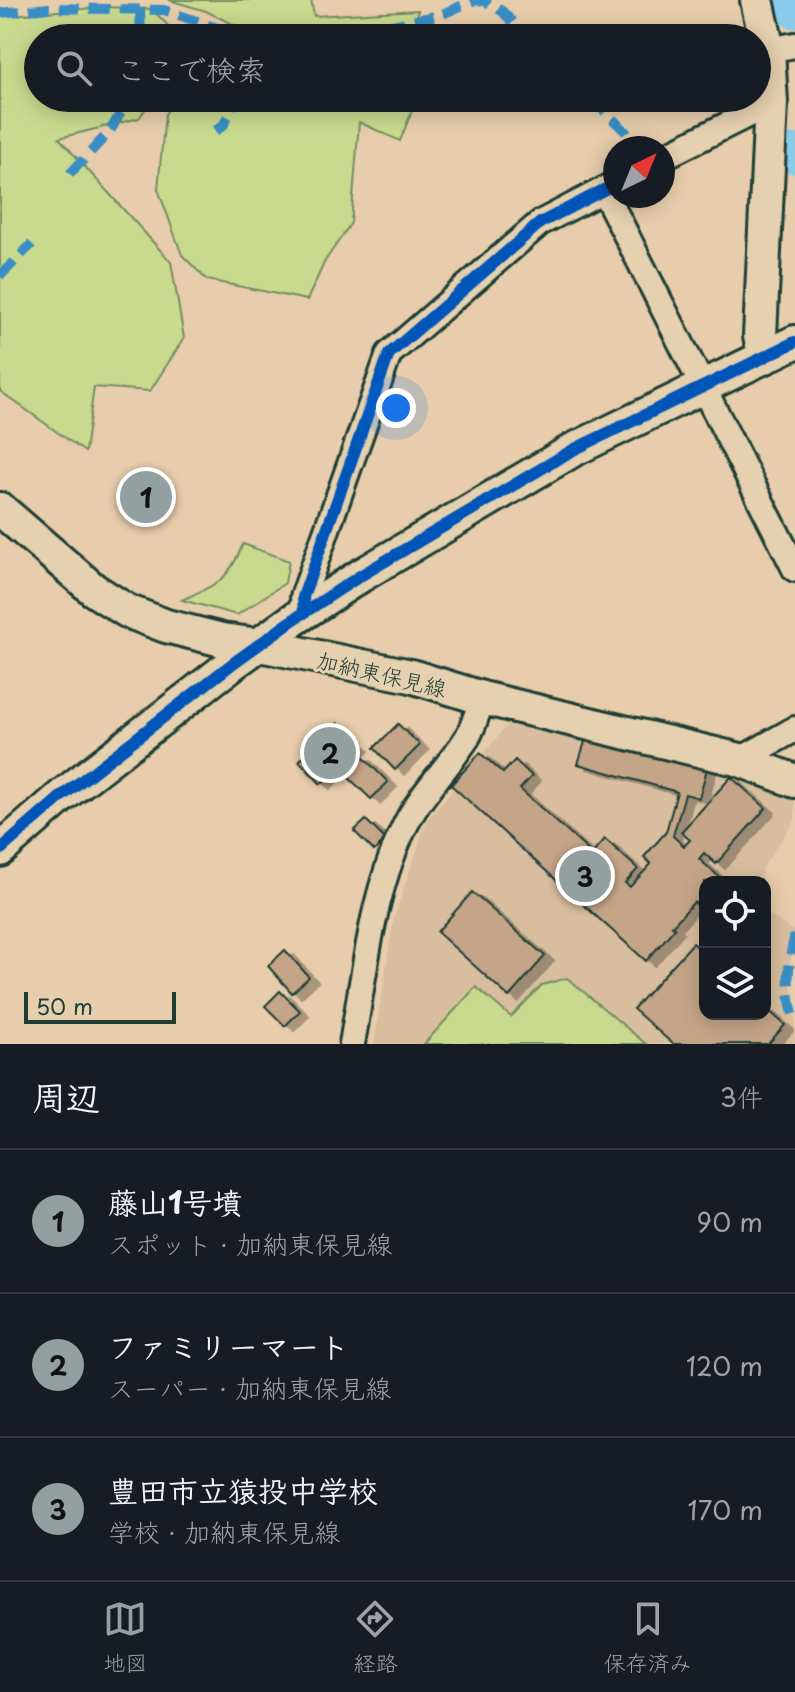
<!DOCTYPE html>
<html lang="ja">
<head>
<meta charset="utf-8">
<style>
  body { margin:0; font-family:"Playpen Sans","Klee One",sans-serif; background:#20242c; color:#f1f3f6 }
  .controls { position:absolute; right:24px; bottom:24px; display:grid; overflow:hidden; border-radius:16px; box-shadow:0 4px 20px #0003 }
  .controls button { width:72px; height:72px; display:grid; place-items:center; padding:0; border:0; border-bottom:2px solid #363941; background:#171b24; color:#f1f3f6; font:40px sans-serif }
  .compass { position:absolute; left:603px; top:136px; width:72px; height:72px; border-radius:50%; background:#171b24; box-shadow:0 4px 20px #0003; rotate:43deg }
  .scale { position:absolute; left:24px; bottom:20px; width:152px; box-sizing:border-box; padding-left:8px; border:4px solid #1f3d34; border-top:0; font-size:22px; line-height:28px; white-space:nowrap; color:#1f3d34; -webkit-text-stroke:6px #e5d0af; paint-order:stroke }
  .you { position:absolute; left:396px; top:408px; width:28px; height:28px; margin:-20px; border:6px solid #fff; border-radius:50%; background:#1a73e8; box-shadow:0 0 0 12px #1a73e833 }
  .badge { display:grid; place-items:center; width:52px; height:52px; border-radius:50%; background:#92a19f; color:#111; font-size:26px; font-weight:700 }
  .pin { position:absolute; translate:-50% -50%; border:4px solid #fff; box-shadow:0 2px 8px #0006 }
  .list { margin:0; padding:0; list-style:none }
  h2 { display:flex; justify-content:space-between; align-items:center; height:104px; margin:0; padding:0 32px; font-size:34px }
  h2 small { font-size:26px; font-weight:400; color:#9ea1a6 }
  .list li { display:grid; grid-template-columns:52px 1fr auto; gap:24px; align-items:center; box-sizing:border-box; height:144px; padding:0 32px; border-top:2px solid #363941 }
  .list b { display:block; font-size:30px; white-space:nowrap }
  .list p { margin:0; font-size:26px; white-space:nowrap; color:#9ea1a6 }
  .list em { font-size:26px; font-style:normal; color:#9ea1a6 }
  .icon { flex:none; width:44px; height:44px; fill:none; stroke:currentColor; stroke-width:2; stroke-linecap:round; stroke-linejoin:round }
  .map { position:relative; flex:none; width:795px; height:1044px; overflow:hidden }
  .search { position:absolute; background:#171b24; box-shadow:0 4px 20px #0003; left:24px; right:24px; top:24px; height:88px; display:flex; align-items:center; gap:20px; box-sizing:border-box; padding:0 28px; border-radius:44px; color:#9ea1a6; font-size:30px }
  .sheet { height:536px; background:#171b24 }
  nav { display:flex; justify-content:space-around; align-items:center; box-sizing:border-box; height:112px; border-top:2px solid #363941; background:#171b24; font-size:22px; color:#9ea1a6 }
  nav a { display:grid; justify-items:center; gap:4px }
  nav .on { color:#92a19f }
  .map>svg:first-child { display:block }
</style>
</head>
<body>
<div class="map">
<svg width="795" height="1044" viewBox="0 0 795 1044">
  <defs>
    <filter id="shadow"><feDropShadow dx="9" dy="5" stdDeviation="0" flood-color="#0004"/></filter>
  </defs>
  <rect width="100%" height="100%" fill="#e7cdab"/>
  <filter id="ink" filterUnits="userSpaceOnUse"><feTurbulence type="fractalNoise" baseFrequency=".0125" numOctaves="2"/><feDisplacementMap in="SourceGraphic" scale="16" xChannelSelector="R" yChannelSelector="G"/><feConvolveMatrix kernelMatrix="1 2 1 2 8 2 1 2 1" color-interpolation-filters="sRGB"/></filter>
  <g filter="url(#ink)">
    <path fill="#d8be9e" d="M516,715L748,772L795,795V820L761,870L762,882H705V1014H765V912L795,932V945L788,968L795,1005V1044H374L394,918L427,820Z"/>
    <g fill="#c9da8e" stroke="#748c61" stroke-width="2">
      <path d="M169,0H311L314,16L418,10L416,38H230L243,29L206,11Z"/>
      <path d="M106,7L152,9L175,33L174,38H38V98H153L139,118L59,138L171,262L184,338L150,391L94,387L85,452L0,391V16Z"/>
      <path d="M176,98H417L400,141L359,122L351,223L325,261L307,300L207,280L182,255L158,189L165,114Z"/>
      <path d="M243,544L289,561L285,583L237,615L182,600C218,583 227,583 243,544Z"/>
      <path d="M567,978L646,1044H424L476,987L511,1017L542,985Z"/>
    </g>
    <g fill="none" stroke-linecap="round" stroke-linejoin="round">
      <g stroke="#8acaeb" stroke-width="36">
        <path d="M793,0L795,11"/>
        <path d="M795,152V156"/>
      </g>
    </g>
    <g fill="#c4a588" stroke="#1f3d34" stroke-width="2" filter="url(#shadow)">
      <path d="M338,723L360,746L321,784L299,761Z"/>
      <path d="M398,724L420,745L395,770L374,748Z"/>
      <path d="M588,732L708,765L699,798L685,794L673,836L684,846L690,840L681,832L731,777L766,808L716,864L704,853L699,859L725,882H705V912L694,902L672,926L675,928L646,961L451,785L480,753L503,773L515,760L532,776L520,789L592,854L605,839L638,869L625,883L630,887L651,864L644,857L666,832L677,792L578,764Z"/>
      <path d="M362,756L388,782L371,799L345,774Z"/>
      <path d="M366,820L386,840L374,851L354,831Z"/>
      <path d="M472,892L545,956L509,997L437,932Z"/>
      <path d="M693,943L705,954V1014H765V1007L785,1025L768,1044H673L633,1009Z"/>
      <path d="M285,950L309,977L292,993L268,966Z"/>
      <path d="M280,991L300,1011L285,1026L265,1006Z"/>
    </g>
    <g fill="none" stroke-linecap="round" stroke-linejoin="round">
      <g stroke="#1f3d34" stroke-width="30">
        <g id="street">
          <path d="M768,50L795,45"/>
          <path d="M663,157L771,103"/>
          <path d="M604,191L795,569"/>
          <path d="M304,613L303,597L389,354L540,223L615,184"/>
          <path d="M740,760L795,729"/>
          <path d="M352,1044C365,970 373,885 409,818C425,789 449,766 467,738C474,726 478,711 482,698"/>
        </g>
      </g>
      <g stroke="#1f3d34" stroke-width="38">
        <g id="secondary">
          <path d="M757,0L768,50L771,103L760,336L765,357"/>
          <path d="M0,509L94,590L127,611L166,626L222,640L260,645L411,676L482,698L740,760L795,781"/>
          <path d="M0,850L62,796L232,664L293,620L360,576L573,450L795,342"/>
        </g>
      </g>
      <use href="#street" stroke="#e5d0af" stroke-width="24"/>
      <use href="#secondary" stroke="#e5d0af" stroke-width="32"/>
      <g stroke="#378ec5" stroke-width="10" stroke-dasharray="20 10" stroke-linecap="butt">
        <path d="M140,9L141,38"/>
        <path d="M0,13L48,8L164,10L238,35H342L440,15L475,0L485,1L502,11L528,38"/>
        <path d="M591,98L626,132L632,148"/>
        <path d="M215,131L223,126L237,98"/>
        <path d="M70,174L110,131L129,98"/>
        <path d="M0,276L32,244"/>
        <path d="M795,935C787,965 786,992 795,1022"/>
      </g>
      <g stroke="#e5d0af" stroke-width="17">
        <g id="cycleway">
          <path d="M304,613L303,597L389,354L540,223L615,184"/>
          <path d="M0,850L62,796L232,664L293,620L360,576L573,450L795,342"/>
        </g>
      </g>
      <use href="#cycleway" stroke="#0057b8" stroke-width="12"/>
    </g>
  </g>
  <g text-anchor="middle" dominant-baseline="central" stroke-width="6" stroke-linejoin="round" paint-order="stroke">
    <g font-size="22" fill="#1f3d34" stroke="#e5d0af">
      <text transform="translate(382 673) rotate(13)">加納東保見線</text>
    </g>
  </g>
</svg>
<div class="controls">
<button><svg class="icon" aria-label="locate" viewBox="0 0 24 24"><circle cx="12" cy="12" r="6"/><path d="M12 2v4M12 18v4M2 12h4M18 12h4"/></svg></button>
<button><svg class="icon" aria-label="layers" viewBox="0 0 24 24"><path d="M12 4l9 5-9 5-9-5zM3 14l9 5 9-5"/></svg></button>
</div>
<svg class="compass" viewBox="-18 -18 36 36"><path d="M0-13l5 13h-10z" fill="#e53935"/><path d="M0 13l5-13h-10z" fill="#9ea1a6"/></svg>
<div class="scale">50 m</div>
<div class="you"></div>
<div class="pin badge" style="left:146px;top:497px">1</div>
<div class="pin badge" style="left:330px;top:753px">2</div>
<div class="pin badge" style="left:585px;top:876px">3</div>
<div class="search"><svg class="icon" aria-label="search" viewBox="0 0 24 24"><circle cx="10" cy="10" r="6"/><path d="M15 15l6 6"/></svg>ここで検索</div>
</div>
<section class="sheet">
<h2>周辺<small>3件</small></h2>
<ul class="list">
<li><span class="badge">1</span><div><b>藤山1号墳</b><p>スポット · 加納東保見線</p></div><em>90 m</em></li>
<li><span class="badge">2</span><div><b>ファミリーマート</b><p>スーパー · 加納東保見線</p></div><em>120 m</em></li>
<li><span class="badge">3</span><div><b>豊田市立猿投中学校</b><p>学校 · 加納東保見線</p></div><em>170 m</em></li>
</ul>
</section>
<nav>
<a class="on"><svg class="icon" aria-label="map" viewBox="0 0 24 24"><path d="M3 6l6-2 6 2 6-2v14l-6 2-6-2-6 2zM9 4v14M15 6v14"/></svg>地図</a>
<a><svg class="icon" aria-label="directions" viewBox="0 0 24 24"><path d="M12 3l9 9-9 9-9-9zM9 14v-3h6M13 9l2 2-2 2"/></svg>経路</a>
<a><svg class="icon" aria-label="saved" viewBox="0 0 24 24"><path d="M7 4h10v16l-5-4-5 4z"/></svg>保存済み</a>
</nav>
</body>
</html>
